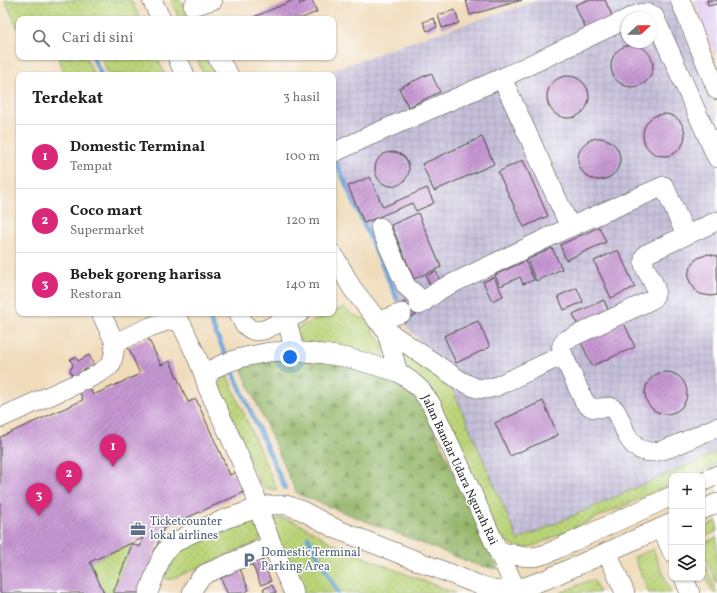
<!DOCTYPE html>
<html lang="id">
<head>
<meta charset="utf-8">
<style>
  body { margin:0; font-family:Vollkorn,serif; background:#f2f2f2; color:#202124 }
  .controls { position:absolute; right:12px; bottom:12px; display:grid; overflow:hidden; border-radius:8px; box-shadow:0 1px 3px #0004 }
  .controls button { width:36px; height:36px; display:grid; place-items:center; padding:0; border:0; border-bottom:1px solid #e0e0e0; background:#fff; color:#202124; font:20px sans-serif }
  .compass { position:absolute; left:621px; top:12px; width:36px; height:36px; border-radius:50%; background:#fff; box-shadow:0 1px 3px #0004; rotate:68deg }
  .you { position:absolute; left:290px; top:357px; width:14px; height:14px; margin:-10px; border:3px solid #fff; border-radius:50%; background:#1a73e8; box-shadow:0 0 0 6px #1a73e833 }
  .badge { display:grid; place-items:center; width:26px; height:26px; border-radius:50%; background:#db2777; color:#fff; font-size:13px; font-weight:700 }
  .pin { position:absolute; translate:-50% -33px; filter:drop-shadow(0 1px 2px #0008) }
  .pin::after { content:''; position:absolute; top:21px; width:14px; height:12px; background:inherit; clip-path:polygon(0 0,100% 0,50% 100%) }
  .list { margin:0; padding:0; list-style:none }
  h2 { display:flex; justify-content:space-between; align-items:center; height:52px; margin:0; padding:0 16px; font-size:17px }
  h2 small { font-size:13px; font-weight:400; color:#757577 }
  .list li { display:grid; grid-template-columns:26px 1fr auto; gap:12px; align-items:center; box-sizing:border-box; height:64px; padding:0 16px; border-top:1px solid #e0e0e0 }
  .list b { display:block; font-size:15px; white-space:nowrap }
  .list p { margin:0; font-size:13px; white-space:nowrap; color:#757577 }
  .list em { font-size:13px; font-style:normal; color:#757577 }
  .icon { flex:none; width:22px; height:22px; fill:none; stroke:currentColor; stroke-width:2; stroke-linecap:round; stroke-linejoin:round }
  .map { position:relative; flex:none; width:717px; height:593px; overflow:hidden }
  .search { position:absolute; background:#fff; box-shadow:0 1px 3px #0004; left:16px; top:16px; width:320px; height:44px; display:flex; align-items:center; gap:10px; box-sizing:border-box; padding:0 14px; border-radius:8px; color:#757577; font-size:15px }
  .panel { position:absolute; background:#fff; box-shadow:0 1px 3px #0004; left:16px; top:72px; width:320px; height:244px; border-radius:8px }
  .map>svg:first-child { display:block }
</style>
</head>
<body>
<div class="map">
<svg width="717" height="593" viewBox="0 0 717 593">
  <defs>
    <pattern id="industrial-grid" width="8" height="8" patternUnits="userSpaceOnUse"><rect width="8" height="8" fill="#c6c0da"/><path d="M0 4h8M4 0v8" fill="none" stroke="#aaa5bb"/></pattern>
    <pattern id="grass-dots" width="8" height="8" patternUnits="userSpaceOnUse"><rect width="8" height="8" fill="#bbd479"/><path d="M2 2h.1M6 6h.1" fill="none" stroke="#a1b669" stroke-width="1.8" stroke-linecap="round"/></pattern>
    <pattern id="forest-firs" width="22" height="20" patternUnits="userSpaceOnUse"><rect width="22" height="20" fill="#94b669"/><path d="M5 1l3.5 6h-7zM16 11l3.5 6h-7z" fill="#799457"/></pattern>
    <pattern id="building-hatch" width="6" height="6" patternUnits="userSpaceOnUse"><rect width="6" height="6" fill="#c797d3"/><path d="M-1 1l2-2M0 6l6-6M5 7l2-2" fill="none" stroke="#a27bab"/></pattern>
  </defs>
  <rect width="100%" height="100%" fill="#fff"/>
  <filter id="ink" filterUnits="userSpaceOnUse"><feTurbulence type="fractalNoise" baseFrequency=".025" numOctaves="2"/><feDisplacementMap in="SourceGraphic" scale="8" xChannelSelector="R" yChannelSelector="G"/><feConvolveMatrix kernelMatrix="1 2 1 2 8 2 1 2 1" color-interpolation-filters="sRGB"/></filter>
  <filter id="wash" filterUnits="userSpaceOnUse"><feTurbulence type="fractalNoise" baseFrequency=".012" numOctaves="4" result="noise"/><feDisplacementMap in="SourceGraphic" scale="16" xChannelSelector="R" yChannelSelector="G"/><feGaussianBlur stdDeviation="0.9" result="paint"/><feColorMatrix in="noise" values="0 0 0 0 0 0 0 0 0 0 0 0 0 0 0 0 0 1.4 0 .05"/><feComposite in="paint" operator="in"/></filter>
  <g filter="url(#wash)">
    <rect width="100%" height="100%" fill="#f0dcbb"/>
    <path fill="#e4d3f2" d="M694,0H717V59Z"/>
    <path fill="url(#industrial-grid)" fill-rule="evenodd" d="M540,0H670L717,113V452L518,541L454,392L413,357L423,344L407,327L333,152V75H318L419,39ZM627,18H651V42H627Z"/>
    <g fill="url(#grass-dots)" stroke="#738052">
      <path d="M5,0H131L140,19H19V31Z"/>
      <path d="M171,0H181L188,19H179Z"/>
      <path d="M58,57H86L94,75H66Z"/>
      <path d="M101,57H157L165,75H109Z"/>
      <path d="M196,57H210L221,75H204Z"/>
      <path d="M344,307L348,311L354,315L367,320L368,322L374,333L383,344L384,360L301,343L295,329L331,313H333V312Z"/>
      <path d="M403,351L413,357L454,392L518,540L717,452V464L691,476H672V484L538,544C522,551 514,547 501,538L409,373L400,355Z"/>
      <path d="M227,375L277,490L265,488L260,483L220,391C219,383 221,379 227,375Z"/>
      <path d="M280,518C302,521 319,537 338,546C376,563 416,578 455,593H302L270,521Z"/>
      <path d="M717,521V531L702,538V528Z"/>
      <path d="M254,522L262,529L260,541L169,580L164,578C171,561 178,553 194,544Z"/>
      <path d="M717,537V584L702,550V544Z"/>
      <path d="M132,543V544L113,593H104L90,562Z"/>
      <path d="M653,549L671,593H649L634,557Z"/>
      <path d="M702,558L717,592V593H713L702,569Z"/>
      <path d="M592,580L595,582L599,593H560L588,581Z"/>
    </g>
    <path fill="url(#forest-firs)" stroke="#60704a" d="M280,357L336,361L394,379L418,395L498,569L477,565L330,507L298,494L295,490L241,368Z"/>
    <g fill="none" stroke-linecap="round" stroke-linejoin="round">
      <g stroke="#63a1d5" stroke-width="4.5">
        <path d="M93,57L101,75"/>
        <path d="M336,162L397,299"/>
        <path d="M207,313L227,358"/>
        <path d="M230,365L285,488"/>
        <path d="M308,537L338,593"/>
      </g>
    </g>
    <g id="blocks">
      <g fill="url(#building-hatch)">
        <path d="M294,0H298L300,4L309,0H312L317,12L300,19H249Z"/>
        <path d="M466,0H522L470,15Z"/>
        <path d="M587,0H605L613,18L586,30L575,5Z"/>
        <path d="M707,0H717V4L708,6Z"/>
        <path d="M455,10L459,23L442,28L438,15Z"/>
        <path d="M434,18L437,27L427,31L423,22Z"/>
        <circle cx="632" cy="66" r="21"/>
        <path d="M431,73L440,92L408,107L399,88Z"/>
        <circle cx="568" cy="97" r="21"/>
        <circle cx="664" cy="135" r="21"/>
        <path d="M482,137L494,164L434,191L422,164Z"/>
        <circle cx="599" cy="159" r="21"/>
        <circle cx="392" cy="169" r="17"/>
        <path d="M523,160L548,216L524,227L498,172Z"/>
        <path d="M370,177L383,207L427,188L434,203L416,211L412,203L364,223L348,186Z"/>
        <path d="M418,213L441,267L414,279L391,225Z"/>
        <path d="M599,227L606,242L566,260L560,245Z"/>
        <path d="M552,248L562,269L536,281L527,260Z"/>
        <path d="M618,250L635,287L611,298L594,261Z"/>
        <path d="M708,254L717,256V295L711,296L700,294L696,291L690,282L688,277L689,271L694,261L698,258Z"/>
        <path d="M525,261L534,280L523,284L520,277L500,286L495,275Z"/>
        <path d="M436,271L440,281L430,285L426,276Z"/>
        <path d="M494,277L503,296L492,301L483,282Z"/>
        <path d="M577,288L583,302L564,310L558,296Z"/>
        <path d="M416,297L422,312L405,320L398,305Z"/>
        <path d="M604,300L609,312L578,326L573,314Z"/>
        <path d="M478,321L490,347L456,363L444,336Z"/>
        <path d="M624,323L635,347L592,366L581,342Z"/>
        <path d="M148,338L161,365L170,361L188,402L196,399L230,475L240,470L249,490L164,528L154,553L146,593H113L132,544L140,547L143,538L90,562L104,593H0V437L83,400L70,371L73,365L70,359L76,357L78,361L89,355L94,365L82,371L93,395L140,374L128,347Z"/>
        <circle cx="666" cy="393" r="21"/>
        <path d="M543,401L558,435L510,456L495,423Z"/>
        <path d="M262,560L271,581L261,585L252,564Z"/>
        <path d="M240,569L249,590L243,593H227L221,578Z"/>
        <path d="M272,585L276,593H265L263,589Z"/>
      </g>
    </g>
  </g>
  <g filter="url(#ink)">
    <use href="#blocks" fill-opacity="0" stroke="#494641" stroke-width="1"/>
    <g fill="none" stroke-linecap="round" stroke-linejoin="round">
      <g stroke="#494641" stroke-width="20">
        <g id="minor">
          <path d="M152,0L161,19"/>
          <path d="M680,0L717,90"/>
          <path d="M193,6L213,0"/>
          <path d="M629,18C638,14 645,10 654,16L717,158"/>
          <path d="M177,57L185,75"/>
          <path d="M217,57L229,75"/>
          <path d="M502,78L570,227"/>
          <path d="M333,153L367,137L502,78L627,19"/>
          <path d="M380,227L406,286L424,302"/>
          <path d="M333,254L352,288L378,321L386,330L461,381L476,388L486,389L495,387L563,355L584,401C594,415 606,403 614,409C620,414 624,432 629,439C644,462 667,449 686,441C697,436 707,431 717,427"/>
          <path d="M419,305L441,289L570,227L664,186L686,235"/>
          <path d="M239,313L244,324L250,329L255,331L264,330L300,313"/>
          <path d="M286,320L290,332L294,351"/>
          <path d="M378,321L402,313"/>
          <path d="M386,330L398,372"/>
          <path d="M115,343L150,327L167,321L174,320L179,322L183,327C191,346 203,366 207,386L238,454L255,494L258,508L272,545L294,593"/>
          <path d="M563,355C561,347 560,346 566,340L651,300C652,299 654,297 655,295C659,281 637,268 646,254L717,221"/>
          <path d="M86,380L99,373L111,365L114,353L115,343L101,313"/>
          <path d="M206,380L209,374L213,369L221,365L240,358L269,352L294,351L324,354L349,358L398,372L411,381L421,390L431,404L459,464L498,551L518,593"/>
          <path d="M0,418L76,384"/>
          <path d="M702,482L717,475"/>
          <path d="M702,510L717,503"/>
          <path d="M662,528L672,552"/>
          <path d="M498,551C512,554 528,560 542,555C547,554 553,551 557,549L672,496"/>
          <path d="M607,552L625,593"/>
          <path d="M684,578L690,593"/>
          <path d="M148,593L162,556L166,550L174,543L190,534L225,519L258,508L271,505H286L301,510L336,529L479,585L500,591L517,589L530,585L547,579L672,523"/>
          <path d="M192,593C194,585 199,579 205,574L272,545"/>
        </g>
      </g>
      <use href="#minor" stroke="#fff" stroke-width="19"/>
    </g>
  </g>
  <defs>
    <g id="office-bare" transform="scale(1.2)"><path d="M-6-3h4V-5.5h4V-3h4V5H-6ZM-1-4.5V-3h2v-1.5ZM-6 0V1H6V0Z" fill="#5c6f8a" stroke="#fff" stroke-width="2.5" paint-order="stroke"/></g>
    <g id="parking-bare" transform="scale(1.2)"><path d="M-3.5-5.5H1a3.5 3.5 0 0 1 0 7H-1V5.5H-3.5ZM-1-3.4V-.6H.8a1.4 1.4 0 0 0 0-2.8Z" fill="#5c6f8a" stroke="#fff" stroke-width="2.5" paint-order="stroke"/></g>
  </defs>
  <g fill-rule="evenodd">
    <use href="#office-bare" x="138" y="529"/>
    <use href="#parking-bare" x="249" y="560"/>
  </g>
  <g text-anchor="middle" dominant-baseline="central" stroke-width="3" stroke-linejoin="round" paint-order="stroke">
    <g font-size="12" fill="#2b2b2b" stroke="#fff">
      <text transform="translate(459 470) rotate(65)">Jalan Bandar Udara Ngurah Rai</text>
    </g>
    <g font-size="12" fill="#4e5e75" stroke="#fff" text-anchor="start">
      <text x="150" y="522">Ticketcounter<tspan x="150" dy="14">lokal airlines</tspan></text>
      <text x="261" y="553">Domestic Terminal<tspan x="261" dy="14">Parking Area</tspan></text>
    </g>
  </g>
</svg>
<div class="controls">
<button>+</button>
<button>−</button>
<button><svg class="icon" aria-label="layers" viewBox="0 0 24 24"><path d="M12 4l9 5-9 5-9-5zM3 14l9 5 9-5"/></svg></button>
</div>
<svg class="compass" viewBox="-18 -18 36 36"><path d="M0-13l5 13h-10z" fill="#e53935"/><path d="M0 13l5-13h-10z" fill="#757577"/></svg>
<div class="you"></div>
<div class="pin badge" style="left:113px;top:467px">1</div>
<div class="pin badge" style="left:69px;top:494px">2</div>
<div class="pin badge" style="left:39px;top:516px">3</div>
<div class="search"><svg class="icon" aria-label="search" viewBox="0 0 24 24"><circle cx="10" cy="10" r="6"/><path d="M15 15l6 6"/></svg>Cari di sini</div>
<section class="panel">
<h2>Terdekat<small>3 hasil</small></h2>
<ul class="list">
<li><span class="badge">1</span><div><b>Domestic Terminal</b><p>Tempat</p></div><em>100 m</em></li>
<li><span class="badge">2</span><div><b>Coco mart</b><p>Supermarket</p></div><em>120 m</em></li>
<li><span class="badge">3</span><div><b>Bebek goreng harissa</b><p>Restoran</p></div><em>140 m</em></li>
</ul>
</section>
</div>
</body>
</html>
